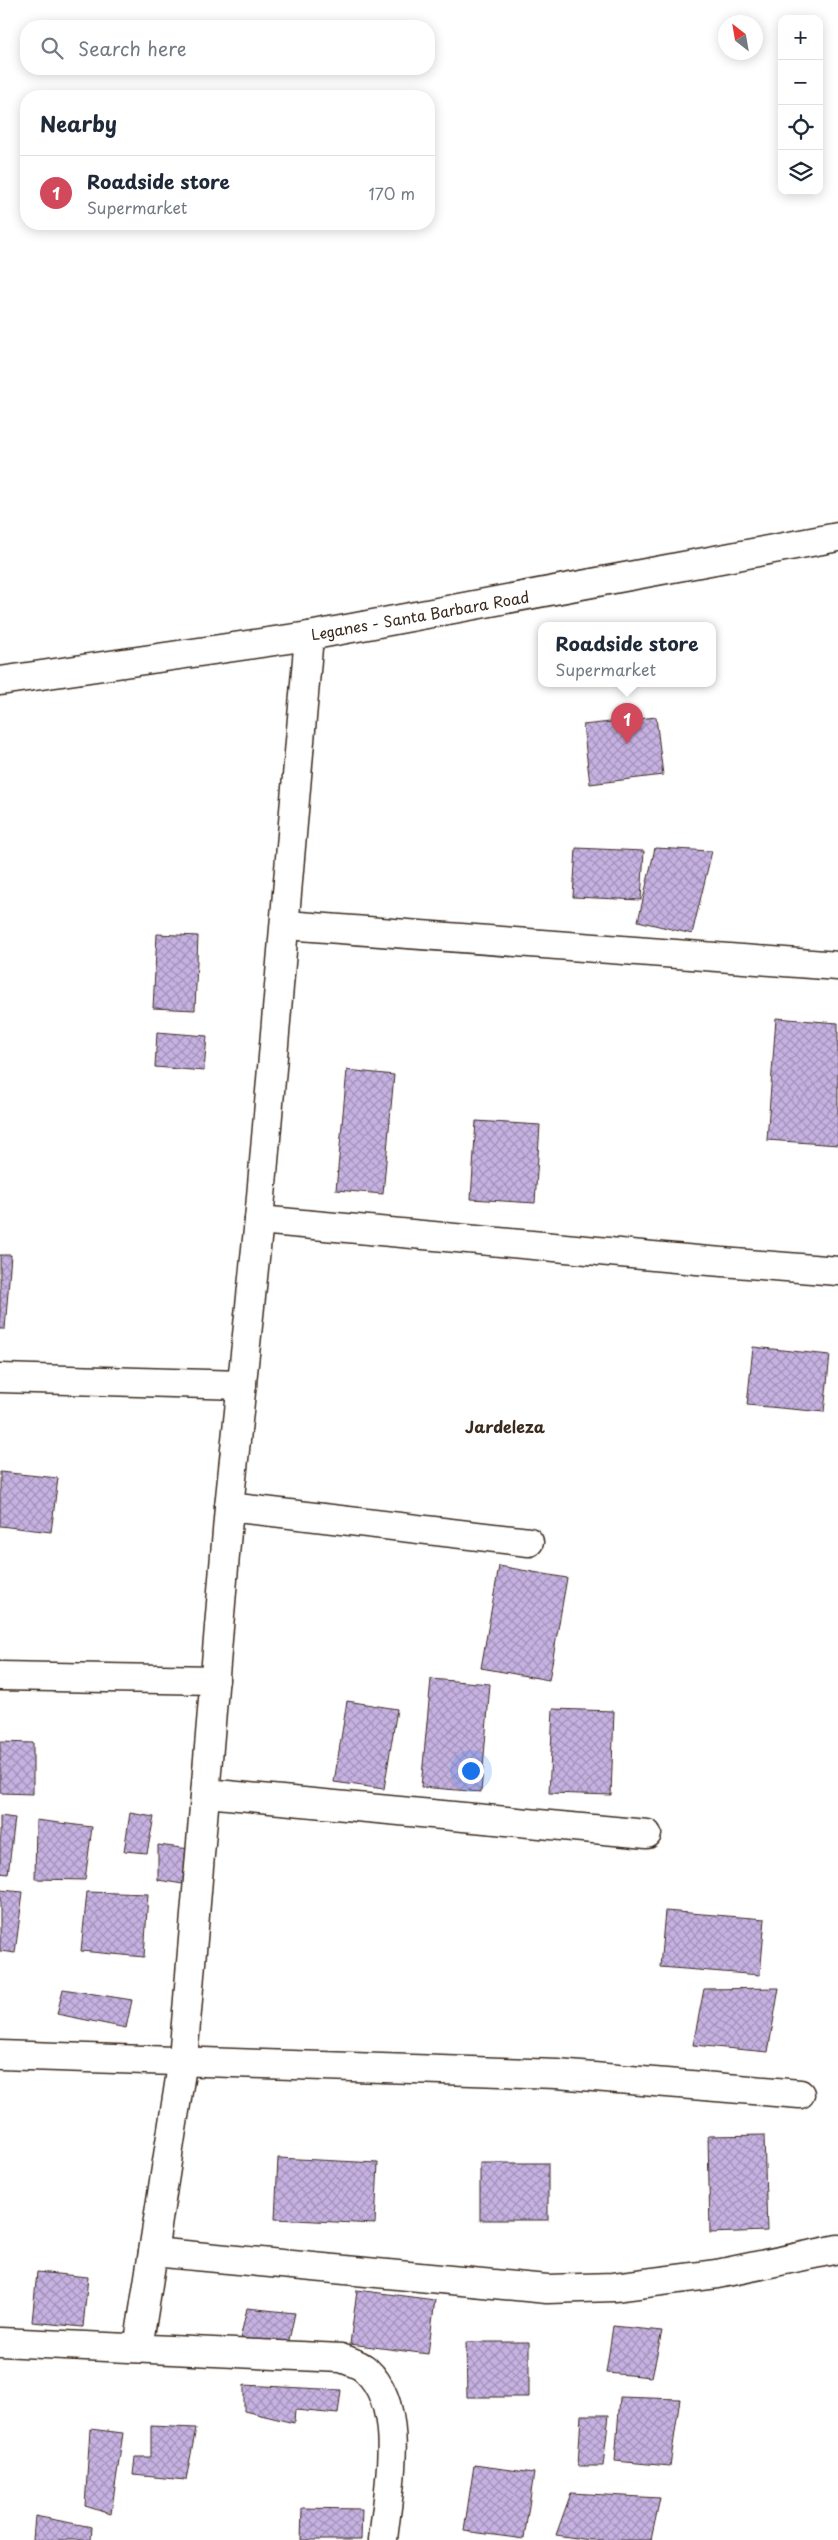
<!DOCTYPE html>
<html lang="en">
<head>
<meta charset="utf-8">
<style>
  body { margin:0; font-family:"Playpen Sans",sans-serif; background:#f2f2f3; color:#1f2937 }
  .controls { position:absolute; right:15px; top:15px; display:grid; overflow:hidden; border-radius:10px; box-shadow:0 2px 12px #0003 }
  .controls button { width:45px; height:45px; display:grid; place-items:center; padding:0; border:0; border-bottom:1px solid #e0e1e3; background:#fff; color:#1f2937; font:25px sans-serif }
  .compass { position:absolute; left:718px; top:15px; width:45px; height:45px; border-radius:50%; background:#fff; box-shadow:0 2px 12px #0003; rotate:329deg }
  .you { position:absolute; left:470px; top:1770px; width:18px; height:18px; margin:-12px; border:4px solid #fff; border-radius:50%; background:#1a73e8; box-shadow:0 0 0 8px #1a73e833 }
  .badge { display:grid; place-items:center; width:32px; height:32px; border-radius:50%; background:#d1495b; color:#fff; font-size:16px; font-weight:700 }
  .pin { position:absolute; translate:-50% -41px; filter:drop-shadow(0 1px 2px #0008) }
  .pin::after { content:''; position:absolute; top:26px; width:18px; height:15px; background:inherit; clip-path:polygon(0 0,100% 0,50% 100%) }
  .popup { position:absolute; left:538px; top:622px; width:178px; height:65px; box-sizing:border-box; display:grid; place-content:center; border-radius:10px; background:#fff; filter:drop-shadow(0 1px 4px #0005); font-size:16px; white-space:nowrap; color:#747a83 }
  .popup b { font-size:19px; color:#1f2937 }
  .popup::after { content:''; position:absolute; left:50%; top:100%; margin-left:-10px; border:10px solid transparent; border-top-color:#fff }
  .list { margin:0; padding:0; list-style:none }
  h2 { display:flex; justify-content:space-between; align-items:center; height:65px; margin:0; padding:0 20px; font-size:21px }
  h2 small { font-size:16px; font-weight:400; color:#747a83 }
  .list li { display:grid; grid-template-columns:32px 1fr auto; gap:15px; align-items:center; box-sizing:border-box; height:75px; padding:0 20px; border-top:1px solid #e0e1e3 }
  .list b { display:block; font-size:19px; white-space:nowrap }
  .list p { margin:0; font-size:16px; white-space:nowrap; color:#747a83 }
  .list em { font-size:16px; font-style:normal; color:#747a83 }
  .icon { flex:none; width:28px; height:28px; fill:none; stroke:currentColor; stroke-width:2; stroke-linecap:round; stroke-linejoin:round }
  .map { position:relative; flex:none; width:838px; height:2540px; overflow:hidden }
  .search { position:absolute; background:#fff; box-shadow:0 2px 12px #0003; left:20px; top:20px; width:415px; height:55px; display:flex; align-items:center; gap:12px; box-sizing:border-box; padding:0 18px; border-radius:20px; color:#747a83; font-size:19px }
  .panel { position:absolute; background:#fff; box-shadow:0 2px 12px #0003; left:20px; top:90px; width:415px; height:140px; border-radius:20px }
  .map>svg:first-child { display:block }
</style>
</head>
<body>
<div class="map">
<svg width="838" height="2540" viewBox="0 0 838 2540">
  <defs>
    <pattern id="building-cross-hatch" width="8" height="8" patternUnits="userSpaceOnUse" patternTransform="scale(1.25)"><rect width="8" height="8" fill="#c6b2e2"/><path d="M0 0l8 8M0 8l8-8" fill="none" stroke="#a291b7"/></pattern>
  </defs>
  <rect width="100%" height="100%" fill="#fff"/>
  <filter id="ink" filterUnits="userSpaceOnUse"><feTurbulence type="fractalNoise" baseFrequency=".02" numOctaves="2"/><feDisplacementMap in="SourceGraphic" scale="10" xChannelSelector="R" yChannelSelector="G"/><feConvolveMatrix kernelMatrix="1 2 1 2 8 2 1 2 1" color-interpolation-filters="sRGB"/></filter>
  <g filter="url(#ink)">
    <g fill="url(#building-cross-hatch)" stroke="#3b2a1e">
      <path d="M656,717L663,775L590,784L583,725Z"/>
      <path d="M576,848L644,851L641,900L573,897Z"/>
      <path d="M655,848L712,851L692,934L638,921Z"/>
      <path d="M157,934L198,936L195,1010L153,1008Z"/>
      <path d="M776,1018L838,1023V1145L767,1140Z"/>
      <path d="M157,1032L207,1036L204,1071L155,1067Z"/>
      <path d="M347,1070L394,1075L383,1194L336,1190Z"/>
      <path d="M476,1121L540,1125L535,1203L471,1199Z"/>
      <path d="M0,1255H11L5,1329H0Z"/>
      <path d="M753,1347L830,1355L824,1412L747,1405Z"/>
      <path d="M0,1472L58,1478L51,1532L0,1526Z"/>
      <path d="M499,1566L567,1578L549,1680L481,1668Z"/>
      <path d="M431,1679L490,1684L481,1792L421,1787Z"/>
      <path d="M347,1701L397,1709L384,1789L334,1782Z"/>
      <path d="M553,1709L614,1711L611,1795L549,1793Z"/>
      <path d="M0,1742L33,1743V1794L0,1793Z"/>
      <path d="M130,1813L154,1817L147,1853L124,1851Z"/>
      <path d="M0,1816L15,1818L8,1874L0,1873Z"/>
      <path d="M36,1820L92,1827L85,1880L35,1879Z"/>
      <path d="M158,1845L190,1849L189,1885L158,1880Z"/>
      <path d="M0,1890L23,1892L15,1953L0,1951Z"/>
      <path d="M87,1892L148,1894L144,1957L81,1951Z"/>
      <path d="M665,1911L765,1919L760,1975L660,1967Z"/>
      <path d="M779,1988L768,2052L693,2045L704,1989Z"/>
      <path d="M63,1989L132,2000L126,2028L57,2014Z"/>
      <path d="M764,2135L767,2231L710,2233L708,2136Z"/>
      <path d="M278,2158L378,2163L375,2224L275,2219Z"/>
      <rect x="480" y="2163" width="68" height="57"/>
      <path d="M37,2272L88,2277L83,2327L32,2322Z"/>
      <path d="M357,2290L435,2300L428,2354L350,2344Z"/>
      <path d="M247,2308L295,2313L286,2354L239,2344Z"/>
      <path d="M613,2326L662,2331L652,2377L606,2373Z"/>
      <path d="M466,2342H529V2397H467Z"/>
      <path d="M244,2385L341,2390L338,2414L295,2410L294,2423L244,2411Z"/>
      <path d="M620,2397L680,2399L670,2466L615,2461Z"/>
      <path d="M581,2415H609L603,2466H578Z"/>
      <path d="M151,2426L196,2428L186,2480L133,2475L135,2457H151Z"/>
      <path d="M90,2429L123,2433L111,2514L85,2506Z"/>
      <path d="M474,2465L534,2473L524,2539L464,2531Z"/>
      <path d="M571,2493L660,2498L651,2540H589L556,2535Z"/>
      <path d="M302,2508L362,2509L361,2540H301Z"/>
      <path d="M35,2516L92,2527L91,2540H33Z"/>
    </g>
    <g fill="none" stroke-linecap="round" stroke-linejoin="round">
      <g stroke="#3b2a1e" stroke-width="31">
        <g id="street">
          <path d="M286,925L838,966"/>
          <path d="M259,1220L697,1260L838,1271"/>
          <path d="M0,1378L242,1385"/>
          <path d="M229,1507L529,1542"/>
          <path d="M0,1676L215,1680"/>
          <path d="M206,1793L647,1834"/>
          <path d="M0,2055L557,2074L800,2094"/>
          <path d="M153,2252L547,2289L614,2287L717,2274L838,2249"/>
          <path d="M0,2342L341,2358C349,2361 360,2364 366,2370C407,2408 388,2490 383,2540"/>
          <path d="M138,2348L183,2059L229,1507L259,1220L309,636"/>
        </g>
      </g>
      <g stroke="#3b2a1e" stroke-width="31">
        <path id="secondary" d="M0,681L309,636L838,537"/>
      </g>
      <use href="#street" stroke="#fff" stroke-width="28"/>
      <use href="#secondary" stroke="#fff" stroke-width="28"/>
    </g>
  </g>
  <g text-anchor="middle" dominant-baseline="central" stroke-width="4" stroke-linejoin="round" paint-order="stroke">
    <g font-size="15" fill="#3b2a1e" stroke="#fff">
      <text transform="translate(420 615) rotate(-10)">Leganes - Santa Barbara Road</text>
    </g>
    <g font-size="16" font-weight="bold" fill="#3b2a1e" stroke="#fff">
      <text x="505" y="1426">Jardeleza</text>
    </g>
  </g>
</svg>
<div class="controls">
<button>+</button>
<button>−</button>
<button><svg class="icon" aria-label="locate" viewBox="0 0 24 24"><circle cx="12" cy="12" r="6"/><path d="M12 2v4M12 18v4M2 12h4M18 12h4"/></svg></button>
<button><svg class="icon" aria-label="layers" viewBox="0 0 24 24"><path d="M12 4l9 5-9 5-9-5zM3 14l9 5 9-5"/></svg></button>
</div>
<svg class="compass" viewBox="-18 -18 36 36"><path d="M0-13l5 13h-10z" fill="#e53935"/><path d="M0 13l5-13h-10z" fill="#747a83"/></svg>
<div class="you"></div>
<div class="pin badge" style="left:627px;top:744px">1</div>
<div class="popup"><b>Roadside store</b>Supermarket</div>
<div class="search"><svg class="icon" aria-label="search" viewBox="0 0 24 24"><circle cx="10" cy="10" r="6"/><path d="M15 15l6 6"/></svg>Search here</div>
<section class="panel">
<h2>Nearby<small></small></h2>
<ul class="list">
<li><span class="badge">1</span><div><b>Roadside store</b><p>Supermarket</p></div><em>170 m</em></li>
</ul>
</section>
</div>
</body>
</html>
